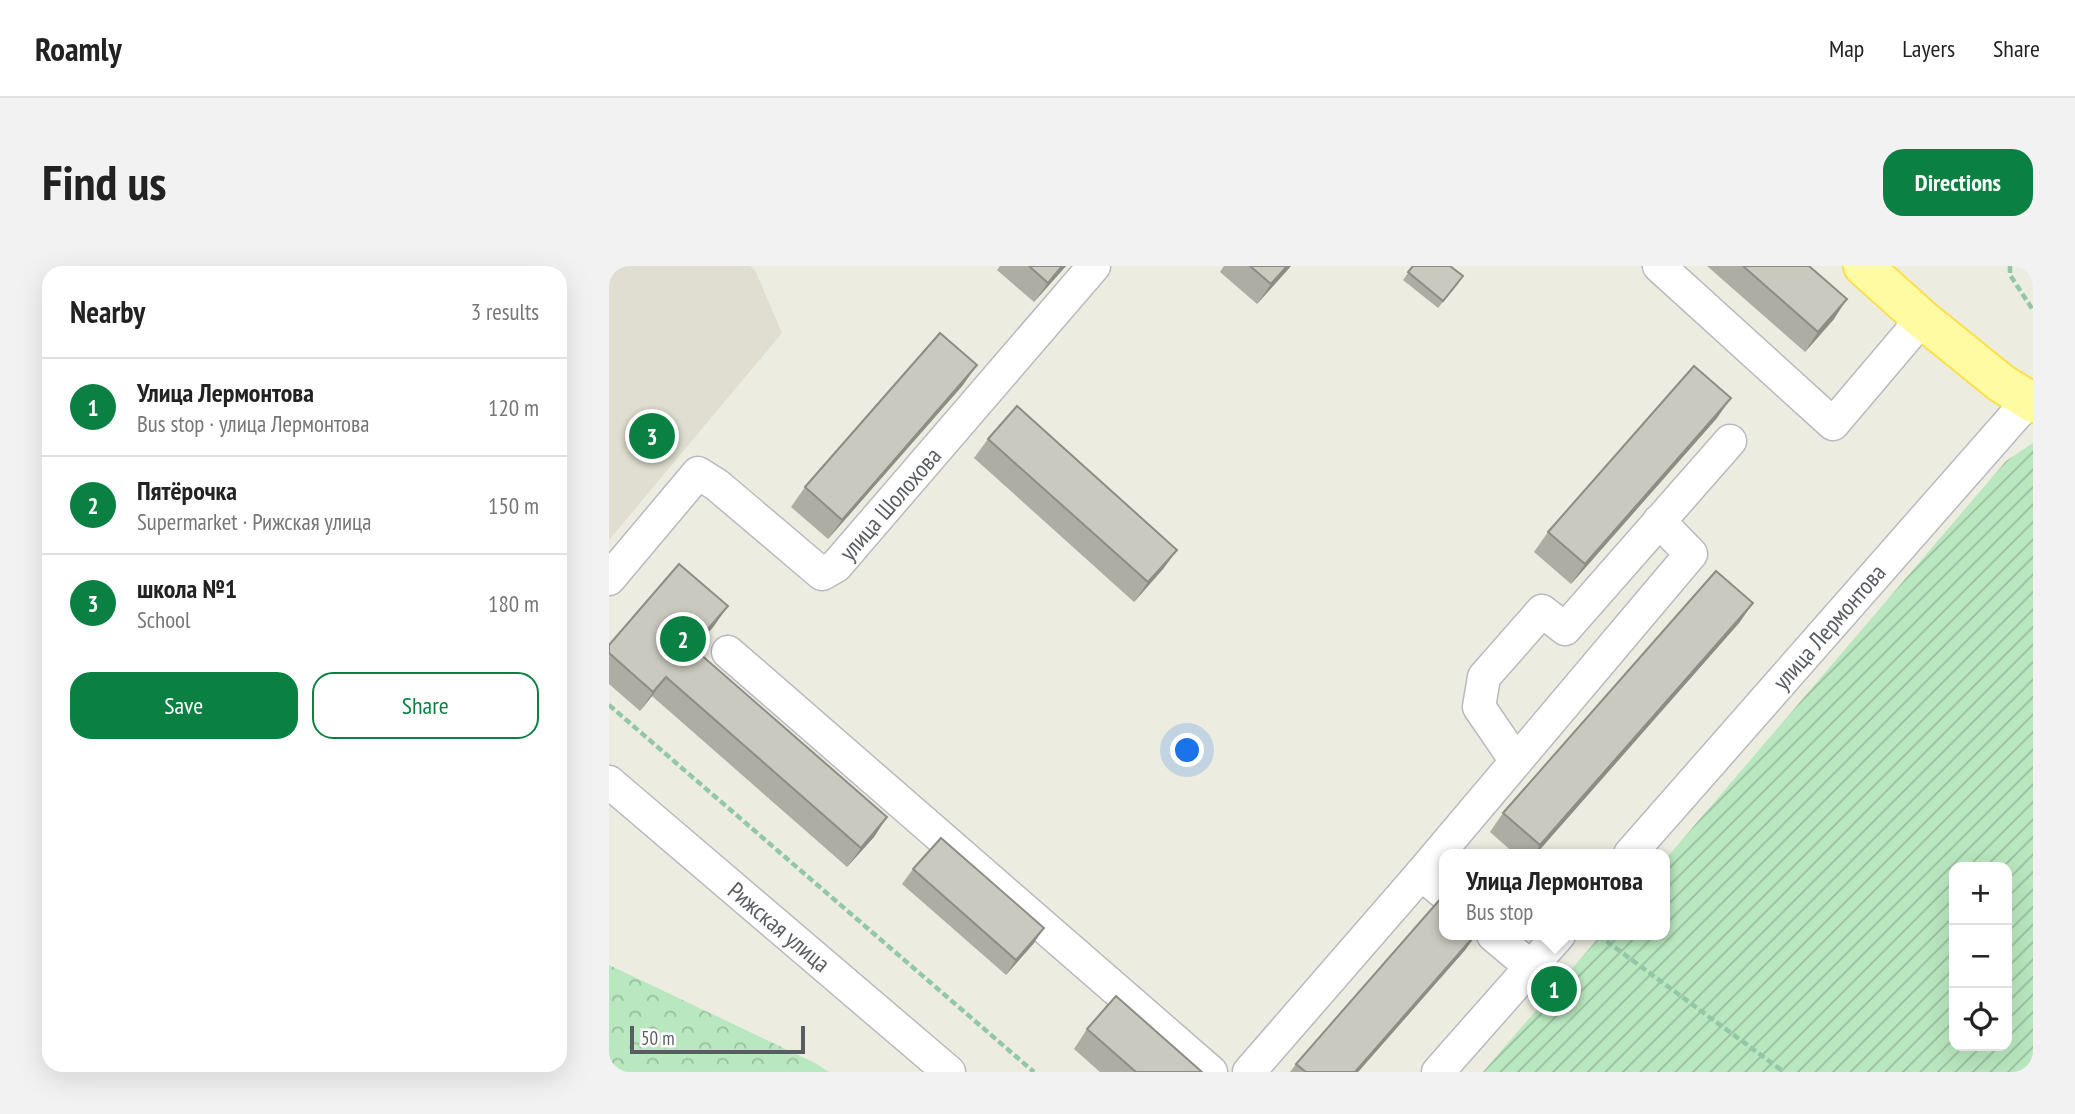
<!DOCTYPE html>
<html lang="en">
<head>
<meta charset="utf-8">
<style>
  body { margin:0; font-family:"PT Sans Narrow",sans-serif; background:#f2f2f2; color:#222 }
  .controls { position:absolute; right:21px; bottom:21px; display:grid; overflow:hidden; border-radius:14px; box-shadow:0 7px 28px #0002 }
  .controls button { width:63px; height:63px; display:grid; place-items:center; padding:0; border:0; border-bottom:2px solid #e0e0e0; background:#fff; color:#222; font:35px sans-serif }
  .scale { position:absolute; left:21px; bottom:18px; width:175px; box-sizing:border-box; padding-left:7px; border:4px solid #595c62; border-top:0; font-size:19px; line-height:24px; white-space:nowrap; color:#595c62; -webkit-text-stroke:5px #fff; paint-order:stroke }
  .you { position:absolute; left:579px; top:485px; width:24px; height:24px; margin:-18px; border:5px solid #fff; border-radius:50%; background:#1a73e8; box-shadow:0 0 0 10px #1a73e833 }
  .badge { display:grid; place-items:center; width:46px; height:46px; border-radius:50%; background:#0b8043; color:#fff; font-size:23px; font-weight:700 }
  .pin { position:absolute; translate:-50% -50%; border:4px solid #fff; box-shadow:0 2px 7px #0006 }
  .popup { position:absolute; left:830px; top:583px; width:231px; height:91px; box-sizing:border-box; display:grid; place-content:center; border-radius:14px; background:#fff; filter:drop-shadow(0 2px 5px #0005); font-size:23px; white-space:nowrap; color:#767676 }
  .popup b { font-size:26px; color:#222 }
  .popup::after { content:''; position:absolute; left:50%; top:100%; margin-left:-14px; border:14px solid transparent; border-top-color:#fff }
  .list { margin:0; padding:0; list-style:none }
  h2 { display:flex; justify-content:space-between; align-items:center; height:91px; margin:0; padding:0 28px; font-size:30px }
  h2 small { font-size:23px; font-weight:400; color:#767676 }
  .list li { display:grid; grid-template-columns:46px 1fr auto; gap:21px; align-items:center; box-sizing:border-box; height:98px; padding:0 28px; border-top:2px solid #e0e0e0 }
  .list b { display:block; font-size:26px; white-space:nowrap }
  .list p { margin:0; font-size:23px; white-space:nowrap; color:#767676 }
  .list em { font-size:23px; font-style:normal; color:#767676 }
  .actions { display:flex; gap:14px; padding:21px 28px }
  .actions a { flex:1; padding:16px 0; border:2px solid #0b8043; border-radius:21px; text-align:center; font-size:24px; color:#0b8043 }
  .actions .main { background:#0b8043; color:#fff }
  .icon { flex:none; width:38px; height:38px; fill:none; stroke:currentColor; stroke-width:2; stroke-linecap:round; stroke-linejoin:round }
  .map { position:relative; flex:none; width:1424px; height:806px; overflow:hidden; border-radius:21px }
  header { display:flex; align-items:center; gap:42px; box-sizing:border-box; height:98px; padding:0 35px; background:#fff; border-bottom:2px solid #e0e0e0 }
  header strong { font-size:33px }
  nav { display:flex; gap:38px; margin-inline-start:auto; font-size:24px }
  .intro { display:flex; align-items:center; justify-content:space-between; box-sizing:border-box; height:168px; padding:0 42px }
  h1 { margin:0; font-size:49px }
  .button { padding:18px 32px; border-radius:21px; background:#0b8043; color:#fff; font-size:24px; font-weight:700 }
  main { display:flex; gap:42px; padding:0 42px }
  aside { flex:1; background:#fff; border-radius:21px; box-shadow:0 7px 28px #0002 }
  .map>svg:first-child { display:block }
</style>
</head>
<body>
<header>
<strong>Roamly</strong>
<nav><a>Map</a><a>Layers</a><a>Share</a></nav>
</header>
<div class="intro"><h1>Find us</h1><a class="button">Directions</a></div>
<main>
<aside>
<h2>Nearby<small>3 results</small></h2>
<ul class="list">
<li><span class="badge">1</span><div><b>Улица Лермонтова</b><p>Bus stop · улица Лермонтова</p></div><em>120 m</em></li>
<li><span class="badge">2</span><div><b>Пятёрочка</b><p>Supermarket · Рижская улица</p></div><em>150 m</em></li>
<li><span class="badge">3</span><div><b>школа №1</b><p>School</p></div><em>180 m</em></li>
</ul>
<div class="actions"><a class="main">Save</a><a>Share</a></div>
</aside>
<div class="map">
<svg width="1424" height="806" viewBox="0 0 1424 806">
  <defs>
    <pattern id="forest-crowns" width="20" height="18" patternUnits="userSpaceOnUse" patternTransform="scale(1.75)"><rect width="20" height="18" fill="#b9e7bf"/><path d="M2 6a3 3 0 1 1 6 0M12 15a3 3 0 1 1 6 0" fill="none" stroke="#99be9f"/></pattern>
    <pattern id="garden-furrows" width="10" height="10" patternUnits="userSpaceOnUse" patternTransform="scale(1.75)"><rect width="10" height="10" fill="#b9e7bf"/><path d="M-1 1l2-2M0 10L10 0M9 11l2-2" fill="none" stroke="#99be9f"/></pattern>
  </defs>
  <rect width="100%" height="100%" fill="#edece0"/>
  <path fill="#dfded0" d="M0,0H141L146,4L173,67L0,274Z"/>
  <path fill="url(#forest-crowns)" d="M0,699L206,797L220,806H0Z"/>
  <path fill="url(#garden-furrows)" fill-rule="evenodd" d="M1424,177V806H874L992,669H1055V595L1397,195ZM1345,601H1398V780H1345Z"/>
  <g fill="none" stroke-linecap="round" stroke-linejoin="round">
    <g stroke="#b8bac0" stroke-width="35">
      <g id="minor">
        <path d="M1050,0L1224,158L1313,53"/>
        <path d="M0,313L89,207L108,219L213,308L227,300L485,0"/>
        <path d="M119,386L602,806"/>
        <path d="M907,495L870,441L875,411L933,345L956,363L1121,175"/>
        <path d="M0,516L340,806"/>
        <path d="M1021,588L1419,135"/>
        <path d="M812,608L835,627"/>
        <path d="M884,669L922,701"/>
        <path d="M640,806L812,608L1082,288L1050,255"/>
        <path d="M829,806L950,669"/>
      </g>
    </g>
    <g stroke="#fcdf49" stroke-width="42">
      <path id="major" d="M1254,0L1313,53L1392,117L1424,137"/>
    </g>
    <g stroke="#92c8a8" stroke-width="4.5" stroke-dasharray="7 3.5" stroke-linecap="butt">
      <path d="M1401,0V9L1424,44"/>
      <path d="M0,439L425,806"/>
      <path d="M989,669L1175,806"/>
    </g>
    <use href="#minor" stroke="#fff" stroke-width="32"/>
    <use href="#major" stroke="#fffba3" stroke-width="38"/>
  </g>
  <g fill="#aeada4">
    <path d="M391,0H457L425,36L388,4Z"/>
    <path d="M615,0H682L648,38L611,6Z"/>
    <path d="M804,0L849,18L829,42L794,14Z"/>
    <path d="M1098,0H1200L1225,53L1196,86Z"/>
    <path d="M354,119L219,273L182,241L196,221Z"/>
    <path d="M1108,152L962,318L925,286L939,266Z"/>
    <path d="M379,173L568,284L554,303L525,336L365,192Z"/>
    <path d="M1144,337L1130,357L927,588H906L881,566L894,547Z"/>
    <path d="M105,360L85,383L278,551L265,571L238,601L43,430L31,445L0,418V379Z"/>
    <path d="M304,603L425,677L397,709L293,618Z"/>
    <path d="M857,683L749,806H681L687,798Z"/>
    <path d="M478,763L593,806H491L465,783Z"/>
  </g>
  <g fill="#8d8d86">
    <path d="M453,0H457L425,36L439,17Z"/>
    <path d="M678,0H682L648,38L662,18Z"/>
    <path d="M1238,33L1225,53L1196,86L1209,66Z"/>
    <path d="M368,99L354,119L219,273L233,254Z"/>
    <path d="M1122,132L1108,152L962,318L976,298Z"/>
    <path d="M568,284L554,303L525,336L539,316Z"/>
    <path d="M1144,337L1130,357L927,588H925L931,579Z"/>
    <path d="M119,340L105,360L70,400L83,381Z"/>
    <path d="M57,411L43,430L31,445L44,426Z"/>
    <path d="M278,551L265,571L238,601L252,582Z"/>
    <path d="M435,662L425,677L397,709L407,694Z"/>
    <path d="M866,669H867L857,683L749,806H746Z"/>
  </g>
  <g fill="#cac9bf" stroke="#8d8d86" stroke-width="2">
    <path d="M420,0H453L439,17Z"/>
    <path d="M641,0H678L662,18Z"/>
    <path d="M804,0H841L854,10L834,35L799,6Z"/>
    <path d="M1134,0H1200L1238,33L1209,66Z"/>
    <path d="M331,67L368,99L233,254L196,221Z"/>
    <path d="M1085,100L1122,132L976,298L939,266Z"/>
    <path d="M408,140L568,284L539,316L379,173Z"/>
    <path d="M70,298L119,340L83,381L278,551L252,582L57,411L44,426L0,387V379Z"/>
    <path d="M1107,305L1144,337L931,579L894,547Z"/>
    <path d="M332,572L435,662L407,694L304,603Z"/>
    <path d="M833,631L835,632V669H866L746,806H697L687,798Z"/>
    <path d="M507,730L593,806H527L478,763Z"/>
  </g>
  <g text-anchor="middle" dominant-baseline="central" stroke-width="5" stroke-linejoin="round" paint-order="stroke">
    <g font-size="24" fill="#595c62" stroke="#fff">
      <text transform="translate(281 238) rotate(-49)">улица Шолохова</text>
      <text transform="translate(1220 361) rotate(-49)">улица Лермонтова</text>
      <text transform="translate(170 661) rotate(40)">Рижская улица</text>
    </g>
  </g>
</svg>
<div class="controls">
<button>+</button>
<button>−</button>
<button><svg class="icon" aria-label="locate" viewBox="0 0 24 24"><circle cx="12" cy="12" r="6"/><path d="M12 2v4M12 18v4M2 12h4M18 12h4"/></svg></button>
</div>
<div class="scale">50 m</div>
<div class="you"></div>
<div class="pin badge" style="left:945px;top:723px">1</div>
<div class="popup"><b>Улица Лермонтова</b>Bus stop</div>
<div class="pin badge" style="left:74px;top:373px">2</div>
<div class="pin badge" style="left:43px;top:170px">3</div>
</div>
</main>
</body>
</html>
